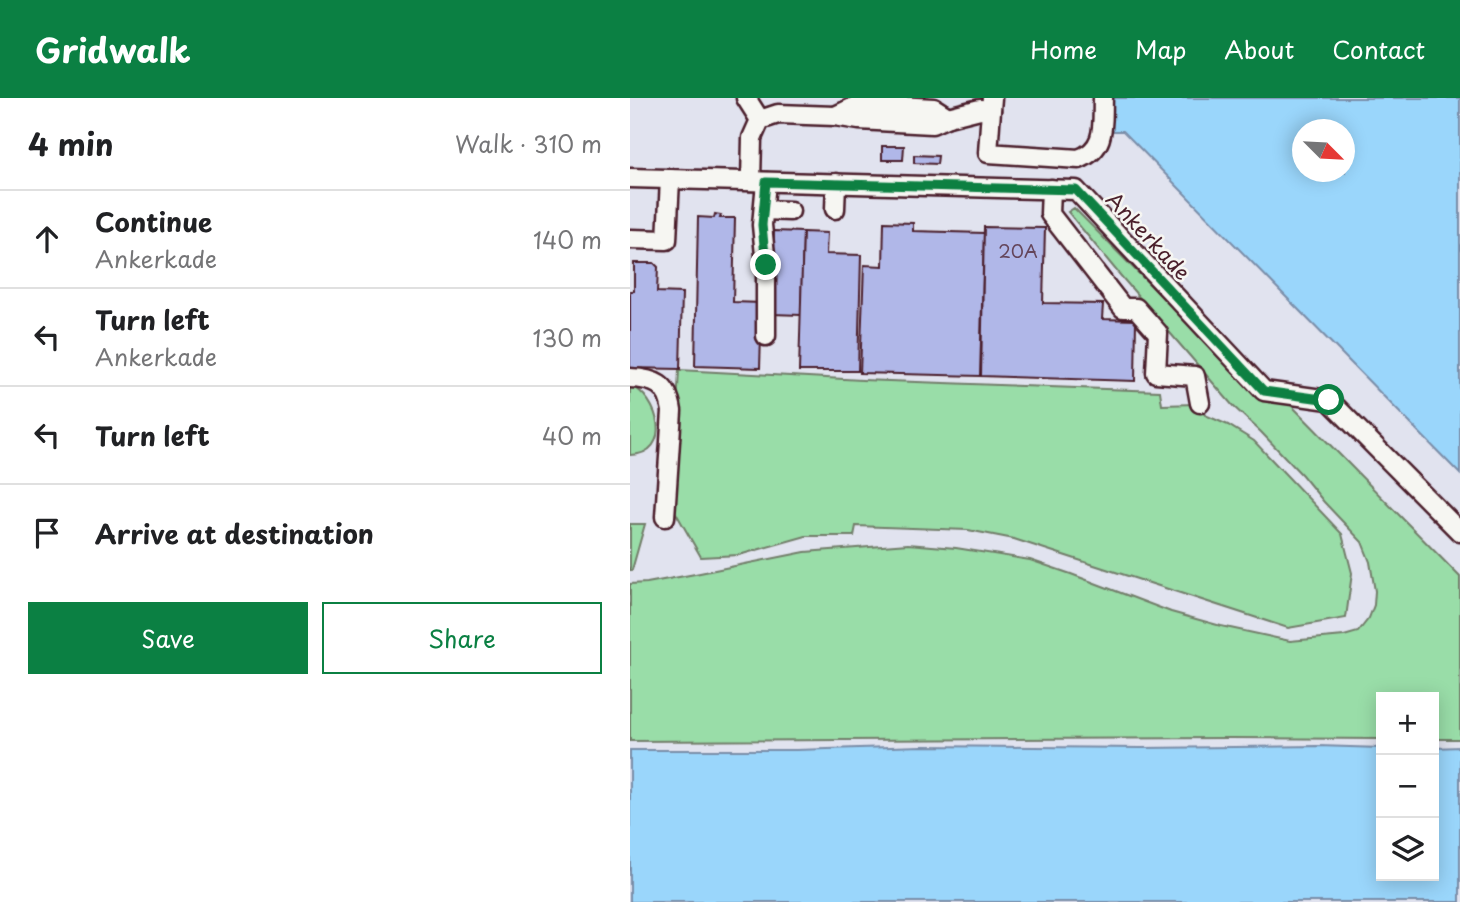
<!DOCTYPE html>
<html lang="en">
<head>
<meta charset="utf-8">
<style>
  body { margin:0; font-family:"Playpen Sans",sans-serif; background:#f6f6f6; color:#202124 }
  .controls { position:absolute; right:21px; bottom:21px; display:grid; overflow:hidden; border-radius:0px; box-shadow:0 4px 18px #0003 }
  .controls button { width:63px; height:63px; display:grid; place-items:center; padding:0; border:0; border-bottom:2px solid #e0e0e0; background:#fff; color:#202124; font:35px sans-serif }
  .compass { position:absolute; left:662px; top:21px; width:63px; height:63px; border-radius:50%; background:#fff; box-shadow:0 4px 18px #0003; rotate:114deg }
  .stop { position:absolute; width:21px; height:21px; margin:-16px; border:5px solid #0b8043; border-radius:50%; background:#fff }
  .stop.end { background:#0b8043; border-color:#fff; box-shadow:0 2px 7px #0008 }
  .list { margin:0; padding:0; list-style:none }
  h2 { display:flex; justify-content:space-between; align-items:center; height:91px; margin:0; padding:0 28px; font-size:30px }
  h2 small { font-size:23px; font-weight:400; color:#757577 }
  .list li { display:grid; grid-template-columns:46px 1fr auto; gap:21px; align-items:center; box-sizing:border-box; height:98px; padding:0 28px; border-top:2px solid #e0e0e0 }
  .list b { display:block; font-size:26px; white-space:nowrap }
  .list p { margin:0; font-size:23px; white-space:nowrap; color:#757577 }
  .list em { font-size:23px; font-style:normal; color:#757577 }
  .actions { display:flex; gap:14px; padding:21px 28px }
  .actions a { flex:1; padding:16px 0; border:2px solid #0b8043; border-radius:0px; text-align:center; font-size:24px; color:#0b8043 }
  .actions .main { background:#0b8043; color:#fff }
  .icon { flex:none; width:38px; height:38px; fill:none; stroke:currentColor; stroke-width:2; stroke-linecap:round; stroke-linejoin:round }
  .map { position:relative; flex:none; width:830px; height:804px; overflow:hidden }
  header { display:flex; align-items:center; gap:42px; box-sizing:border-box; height:98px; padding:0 35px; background:#0b8043; color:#fff }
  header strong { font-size:33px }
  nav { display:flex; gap:38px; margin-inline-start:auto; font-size:24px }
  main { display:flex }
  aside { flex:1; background:#fff }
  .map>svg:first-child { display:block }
</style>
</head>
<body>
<header>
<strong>Gridwalk</strong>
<nav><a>Home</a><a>Map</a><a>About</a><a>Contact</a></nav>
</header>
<main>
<aside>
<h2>4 min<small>Walk · 310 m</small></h2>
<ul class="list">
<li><svg class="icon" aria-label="ahead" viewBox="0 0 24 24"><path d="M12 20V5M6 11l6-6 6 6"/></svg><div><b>Continue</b><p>Ankerkade</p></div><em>140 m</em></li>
<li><svg class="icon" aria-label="left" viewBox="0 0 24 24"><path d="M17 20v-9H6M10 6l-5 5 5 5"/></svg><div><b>Turn left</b><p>Ankerkade</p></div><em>130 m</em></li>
<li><svg class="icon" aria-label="left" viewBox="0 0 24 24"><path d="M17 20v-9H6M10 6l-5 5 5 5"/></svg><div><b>Turn left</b></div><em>40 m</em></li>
<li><svg class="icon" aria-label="arrive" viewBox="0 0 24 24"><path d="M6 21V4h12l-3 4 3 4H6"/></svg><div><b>Arrive at destination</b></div></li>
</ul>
<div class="actions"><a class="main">Save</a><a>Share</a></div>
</aside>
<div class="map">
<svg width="830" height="804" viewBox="0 0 830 804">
  <rect width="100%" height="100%" fill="#e1e3ef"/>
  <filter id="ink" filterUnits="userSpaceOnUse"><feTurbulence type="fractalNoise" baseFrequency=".0143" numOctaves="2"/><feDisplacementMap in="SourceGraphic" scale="14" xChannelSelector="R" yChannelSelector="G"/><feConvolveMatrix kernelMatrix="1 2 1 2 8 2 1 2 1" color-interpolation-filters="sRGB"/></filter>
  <g filter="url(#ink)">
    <g fill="#99dda8" stroke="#727e6a" stroke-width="2">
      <path d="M444,110L633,301L660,306L830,479V641H804V599H751V641L599,640L0,643V486L17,485L65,476L175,454L278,446L326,450L400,462L441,476L541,514L591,528L660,543L714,538L728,534L739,520L744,507L745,493L740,464L732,444L694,404L672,377L631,334L603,308L490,177L438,114Z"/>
      <path d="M49,272L232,282L530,293L532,307L566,306L575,317L598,327L624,343L712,436L722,475L716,520L658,530L384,441L338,432L226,428L224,438H176L109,457L71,459L42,408Z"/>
      <path d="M0,287C29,299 44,356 0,357Z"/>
      <path d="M0,426H15L2,472H0Z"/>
    </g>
    <g fill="#9ad6fb" stroke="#7a8da8" stroke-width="2" fill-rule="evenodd">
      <path d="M482,0H830V376L493,33H480ZM673,32H715V74H673Z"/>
      <path d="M292,648L511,650L688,648L751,650V778H804V650L830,649V804H0V652H166Z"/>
    </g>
    <g fill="#b0b7e8" stroke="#4a1f2b" stroke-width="2">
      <path d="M252,48H274L273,62H252Z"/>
      <path d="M284,57L308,58L307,66L284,65Z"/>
      <path d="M85,116L91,117L90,120H105L103,204L132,205L130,270L65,268L68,119L84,120Z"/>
      <path d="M254,124L283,125V133L354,135L350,278L230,275L234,167L253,168Z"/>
      <path d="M354,129L415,130L413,205L473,206L472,221L506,222L505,283L351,278Z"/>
      <path d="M144,133L173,134L171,217L142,216Z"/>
      <path d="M173,134L197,135L196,156L231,157L228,273H169Z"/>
      <path d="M4,165H24L28,169L27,194L52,195L50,271L0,270V193H4Z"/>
    </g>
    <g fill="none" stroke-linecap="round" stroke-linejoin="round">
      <g stroke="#4a1f2b" stroke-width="23">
        <g id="minor">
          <path d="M116,0L130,22"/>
          <path d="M230,6L304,10L318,19L302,26L229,22L205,18Z"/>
          <path d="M361,12L358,55L449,61C477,50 472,26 473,0"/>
          <path d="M318,19L350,11L361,12L362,0"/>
          <path d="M0,80L446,92L634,293L699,302L830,434"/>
          <path d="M121,83L122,40L130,22L148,16L205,18"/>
          <path d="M421,91L420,116L493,210H506L528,235L526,275L565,278L570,305"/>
          <path d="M205,111L206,85"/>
          <path d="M134,112L160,113"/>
          <path d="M0,141L37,142L40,81"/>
          <path d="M136,238V167L132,127L136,84"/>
          <path d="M0,280C25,281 38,286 42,313L35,419"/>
        </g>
      </g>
      <use href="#minor" stroke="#f6f6f2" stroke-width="18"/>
    </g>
  </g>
  <g fill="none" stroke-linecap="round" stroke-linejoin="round" filter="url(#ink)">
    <path stroke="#0b8043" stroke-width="9" d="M136,167L132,127L136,84L446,92L634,293L699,302"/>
  </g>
  <g text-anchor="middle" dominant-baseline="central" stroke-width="5" stroke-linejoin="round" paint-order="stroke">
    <g font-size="18" fill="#64455a">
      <text x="388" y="152">20A</text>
    </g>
    <g font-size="21" fill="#4a1f2b" stroke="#f6f6f2">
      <text transform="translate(519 137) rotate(47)">Ankerkade</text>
    </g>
  </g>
</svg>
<div class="controls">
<button>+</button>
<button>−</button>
<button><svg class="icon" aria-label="layers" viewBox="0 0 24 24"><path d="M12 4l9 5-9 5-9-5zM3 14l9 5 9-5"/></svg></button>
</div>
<svg class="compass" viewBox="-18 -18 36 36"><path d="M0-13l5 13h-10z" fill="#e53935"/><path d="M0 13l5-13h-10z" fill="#757577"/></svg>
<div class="stop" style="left:699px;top:302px"></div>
<div class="stop end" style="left:136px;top:167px"></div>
</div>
</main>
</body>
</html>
